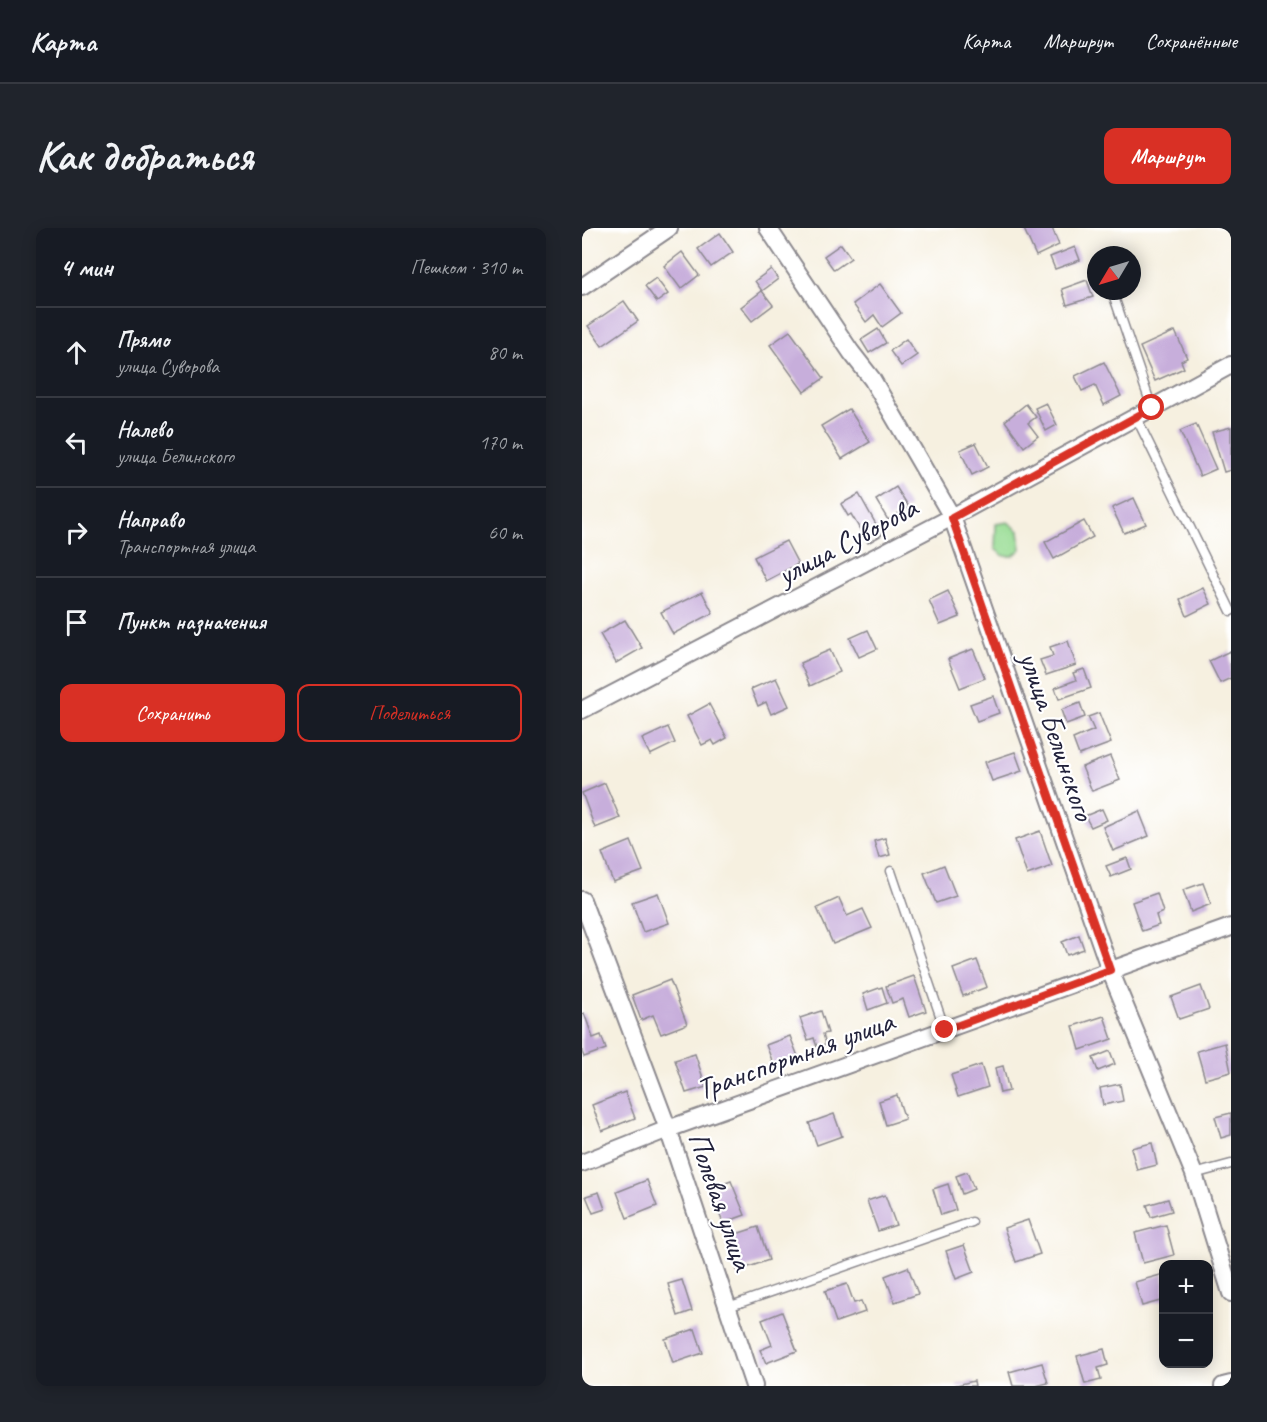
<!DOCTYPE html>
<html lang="ru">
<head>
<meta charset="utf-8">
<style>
  body { margin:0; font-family:Caveat,sans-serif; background:#20242c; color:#f1f3f6 }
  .controls { position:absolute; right:18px; bottom:18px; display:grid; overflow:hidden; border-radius:12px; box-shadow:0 3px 15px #0003 }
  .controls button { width:54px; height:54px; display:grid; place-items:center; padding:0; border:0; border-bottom:2px solid #363941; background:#171b24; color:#f1f3f6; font:30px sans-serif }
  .compass { position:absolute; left:505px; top:18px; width:54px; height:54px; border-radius:50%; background:#171b24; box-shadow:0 3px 15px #0003; rotate:232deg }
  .stop { position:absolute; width:18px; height:18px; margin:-14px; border:4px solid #d93025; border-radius:50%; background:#fff }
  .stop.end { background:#d93025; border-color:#fff; box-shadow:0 2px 6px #0008 }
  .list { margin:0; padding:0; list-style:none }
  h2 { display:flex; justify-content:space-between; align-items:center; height:78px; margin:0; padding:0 24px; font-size:26px }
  h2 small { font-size:20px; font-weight:400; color:#9ea1a6 }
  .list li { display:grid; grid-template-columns:39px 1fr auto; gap:18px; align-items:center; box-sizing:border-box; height:90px; padding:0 24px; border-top:2px solid #363941 }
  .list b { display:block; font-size:22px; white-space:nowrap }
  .list p { margin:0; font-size:20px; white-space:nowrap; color:#9ea1a6 }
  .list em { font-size:20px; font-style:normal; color:#9ea1a6 }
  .actions { display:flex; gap:12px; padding:18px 24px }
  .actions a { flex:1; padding:14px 0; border:2px solid #d93025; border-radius:12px; text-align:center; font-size:21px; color:#d93025 }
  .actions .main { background:#d93025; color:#fff }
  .icon { flex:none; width:33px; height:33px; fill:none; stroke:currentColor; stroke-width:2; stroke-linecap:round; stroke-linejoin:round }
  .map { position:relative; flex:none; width:649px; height:1158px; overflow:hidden; border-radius:12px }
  header { display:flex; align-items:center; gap:36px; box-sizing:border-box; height:84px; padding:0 30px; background:#171b24; border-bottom:2px solid #363941 }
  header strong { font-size:28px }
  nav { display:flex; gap:33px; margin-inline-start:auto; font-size:21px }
  .intro { display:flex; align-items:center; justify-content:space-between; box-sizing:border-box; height:144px; padding:0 36px }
  h1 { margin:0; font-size:42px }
  .button { padding:15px 27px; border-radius:12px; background:#d93025; color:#fff; font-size:21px; font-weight:700 }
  main { display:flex; gap:36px; padding:0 36px }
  aside { flex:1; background:#171b24; border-radius:12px; box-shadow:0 3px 15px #0003 }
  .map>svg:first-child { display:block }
</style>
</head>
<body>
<header>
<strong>Карта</strong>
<nav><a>Карта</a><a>Маршрут</a><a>Сохранённые</a></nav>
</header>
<div class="intro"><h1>Как добраться</h1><a class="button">Маршрут</a></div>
<main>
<aside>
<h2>4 мин<small>Пешком · 310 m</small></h2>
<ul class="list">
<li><svg class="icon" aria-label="ahead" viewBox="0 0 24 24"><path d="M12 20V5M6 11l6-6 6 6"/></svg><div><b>Прямо</b><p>улица Суворова</p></div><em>80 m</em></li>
<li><svg class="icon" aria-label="left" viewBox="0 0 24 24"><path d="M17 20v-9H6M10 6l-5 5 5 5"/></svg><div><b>Налево</b><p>улица Белинского</p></div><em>170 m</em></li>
<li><svg class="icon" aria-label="right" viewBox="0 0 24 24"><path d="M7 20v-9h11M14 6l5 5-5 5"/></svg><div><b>Направо</b><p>Транспортная улица</p></div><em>60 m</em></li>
<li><svg class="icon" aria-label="arrive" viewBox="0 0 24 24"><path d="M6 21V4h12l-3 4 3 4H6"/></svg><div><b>Пункт назначения</b></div></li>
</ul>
<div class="actions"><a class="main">Сохранить</a><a>Поделиться</a></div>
</aside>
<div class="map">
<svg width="649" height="1158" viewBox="0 0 649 1158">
  <rect width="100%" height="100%" fill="#fff"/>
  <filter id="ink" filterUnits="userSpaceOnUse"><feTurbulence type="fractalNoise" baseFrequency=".0167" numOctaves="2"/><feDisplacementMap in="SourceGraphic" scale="12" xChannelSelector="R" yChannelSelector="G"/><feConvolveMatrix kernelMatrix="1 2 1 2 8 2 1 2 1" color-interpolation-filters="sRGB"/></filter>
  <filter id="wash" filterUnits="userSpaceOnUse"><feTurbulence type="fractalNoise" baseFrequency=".008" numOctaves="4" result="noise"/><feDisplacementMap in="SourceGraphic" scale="24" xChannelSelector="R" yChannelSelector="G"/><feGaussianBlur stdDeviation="1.35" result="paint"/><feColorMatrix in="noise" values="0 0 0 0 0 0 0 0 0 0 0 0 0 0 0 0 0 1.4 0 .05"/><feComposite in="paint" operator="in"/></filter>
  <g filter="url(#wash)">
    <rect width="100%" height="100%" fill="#f6f0e0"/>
    <path fill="#9add95" stroke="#5e8068" stroke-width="1.5" d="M426,294L437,303L439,321L431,328H422L413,321L414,296Z"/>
    <g id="blocks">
      <g fill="#c7aedb">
        <path d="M444,0H470L477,17L454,28L442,1Z"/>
        <path d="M138,5L151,24L129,39L116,21Z"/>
        <path d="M259,16L269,30L252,42L242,28Z"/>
        <path d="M493,19L498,32L473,41L468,29Z"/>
        <path d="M100,24L117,47L99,61L82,38Z"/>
        <path d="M189,41L196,51L180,63L173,53Z"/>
        <path d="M74,50L86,66L75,74L63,58Z"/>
        <path d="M505,52L511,69L485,77L480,61Z"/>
        <path d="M298,56L319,85L300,99L292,87L284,94L271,76Z"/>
        <path d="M180,63L191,77L170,93L159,79Z"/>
        <path d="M42,73L56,93L20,118L6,98Z"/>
        <path d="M296,101L304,115L287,125L279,112Z"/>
        <path d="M208,103L242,150L222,164L188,117Z"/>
        <path d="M593,103L605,130L599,133L602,140L573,153L558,119Z"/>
        <path d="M324,111L335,127L319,138L308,123Z"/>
        <path d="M522,134L539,168L522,177L513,157L500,163L493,148Z"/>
        <path d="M464,175L475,197L464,203L453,180Z"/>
        <path d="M444,176L454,189L446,195L456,208L442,219L423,193Z"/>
        <path d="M267,181L288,214L260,231L239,198Z"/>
        <path d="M614,196L634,241L618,248L598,203Z"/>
        <path d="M649,199V242L642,244L630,204Z"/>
        <path d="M394,215L406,239L390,247L378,222Z"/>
        <path d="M314,259L327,279L306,292L294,272Z"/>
        <path d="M277,266L300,307L286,315L269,286L266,288L259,276Z"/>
        <path d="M552,270L564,296L542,305L530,280Z"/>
        <path d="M502,293L511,309L472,331L463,314Z"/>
        <path d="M204,313L216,336L184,353L172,329Z"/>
        <path d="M621,360L629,376L605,388L598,371Z"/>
        <path d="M366,363L378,389L358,397L347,372Z"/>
        <path d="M120,364L131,385L91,406L79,384Z"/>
        <path d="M43,392L60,420L34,435L18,406Z"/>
        <path d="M286,402L295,421L277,429L268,410Z"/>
        <path d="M486,413L494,437L464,447L458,432L471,428L468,419Z"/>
        <path d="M391,421L403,450L378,460L366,431Z"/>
        <path d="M248,422L258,444L228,458L218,435Z"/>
        <path d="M648,423L649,450L638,455L627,433Z"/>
        <path d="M502,441L509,460L477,471L473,460L494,452L491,445Z"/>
        <path d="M194,450L207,478L189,486L184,474L176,478L169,461Z"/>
        <path d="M411,468L417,485L395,493L388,476Z"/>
        <path d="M498,475L503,489L484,496L479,482Z"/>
        <path d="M127,476L145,510L133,517L130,512L120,517L105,488Z"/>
        <path d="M517,485L529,515L497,527L491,511L512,502L506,489Z"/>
        <path d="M86,499L93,515L68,527L60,511Z"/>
        <path d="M433,524L440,543L410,553L403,534Z"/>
        <path d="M528,528L538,552L510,563L500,539Z"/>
        <path d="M23,555L38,590L13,600L0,565Z"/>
        <path d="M520,581L525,592L509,599L503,588Z"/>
        <path d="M557,583L567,608L531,623L521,599Z"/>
        <path d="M458,603L470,638L445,647L433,612Z"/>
        <path d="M303,610L308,627L297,630L292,613Z"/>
        <path d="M49,613L61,643L31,654L20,625Z"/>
        <path d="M545,630L549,641L529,649L524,638Z"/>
        <path d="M362,637L374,668L354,675L342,645Z"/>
        <path d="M621,655L629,676L609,684L601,662Z"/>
        <path d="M76,665L87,695L61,704L50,674Z"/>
        <path d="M575,665L581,684L574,687L577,697L560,703L550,674Z"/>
        <path d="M257,670L265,688L281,681L290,700L251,716L235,680Z"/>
        <path d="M497,707L502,721L485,727L480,714Z"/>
        <path d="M395,732L405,759L381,768L371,741Z"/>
        <path d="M332,748L344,783L327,789L321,771L310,775L304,758Z"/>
        <path d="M88,752L105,796L79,806L71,787L59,792L50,767Z"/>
        <path d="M619,758L627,781L597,791L589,769Z"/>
        <path d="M300,759L305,775L286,782L281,766Z"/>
        <path d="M239,783L246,805L241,806L244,816L235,819L232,810L226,812L218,790Z"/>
        <path d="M2,785L11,810L19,807L24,821L2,829L0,824V786Z"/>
        <path d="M522,788L530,811L498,822L491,798Z"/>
        <path d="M208,808L217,831L193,840L184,817Z"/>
        <path d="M643,815L649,844L623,851L615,823Z"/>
        <path d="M528,823L533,836L516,843L511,830Z"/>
        <path d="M113,826L124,859L104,865L93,832Z"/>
        <path d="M399,837L406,859L376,869L369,847Z"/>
        <path d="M421,838L427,863L418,865L413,840Z"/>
        <path d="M538,856L541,873L521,877L518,860Z"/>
        <path d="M43,864L53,890L20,903L10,877Z"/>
        <path d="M315,867L323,891L304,897L297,873Z"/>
        <path d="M649,885V907L639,910L633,889Z"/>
        <path d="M252,886L260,908L235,917L227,895Z"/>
        <path d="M570,915L575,937L555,942L549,920Z"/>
        <path d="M385,944L392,961L380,966L374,948Z"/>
        <path d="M65,952L75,978L45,990L35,964Z"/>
        <path d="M149,953L163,987L141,995L128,961Z"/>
        <path d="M366,956L374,982L359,987L351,961Z"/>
        <path d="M17,964L23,981L11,985L4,968Z"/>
        <path d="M303,967L314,997L296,1003L285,973Z"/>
        <path d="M586,971L590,983L569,989L565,977Z"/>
        <path d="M446,992L458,1026L434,1034L422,1000Z"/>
        <path d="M584,997L592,1027L561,1035L553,1005Z"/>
        <path d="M176,999L187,1032L155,1043L152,1031L158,1029L151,1007Z"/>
        <path d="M382,1017L392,1044L374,1051L364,1023Z"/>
        <path d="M326,1039L336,1066L313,1074L303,1048Z"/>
        <path d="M582,1046V1072L560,1078L553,1054Z"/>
        <path d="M100,1052L110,1083L96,1088L86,1056Z"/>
        <path d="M265,1056L272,1075L279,1073L283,1084L254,1094L243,1063Z"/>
        <path d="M200,1084L215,1123L184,1135L178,1122L190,1117L180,1092Z"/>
        <path d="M113,1101L121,1125L91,1135L83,1111Z"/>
        <path d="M522,1121L526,1137L516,1140L519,1152L503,1156L495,1128Z"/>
        <path d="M460,1135L466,1155L454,1158H431L427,1144Z"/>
        <path d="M392,1153L393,1158H374V1157Z"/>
      </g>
    </g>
  </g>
  <g filter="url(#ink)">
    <use href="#blocks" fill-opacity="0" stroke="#8c898e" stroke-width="1.5"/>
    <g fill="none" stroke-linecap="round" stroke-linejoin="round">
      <g stroke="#8c898e" stroke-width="11">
        <g id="service">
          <path d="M530,63L570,180"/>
          <path d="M554,189L649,383"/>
          <path d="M309,643L363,802"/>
          <path d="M612,946L649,936"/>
          <path d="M146,1079L390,994"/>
        </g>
      </g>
      <g stroke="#8c898e" stroke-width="20">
        <g id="minor">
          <path d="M186,0L269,124L290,151L370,289L528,742L612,946L649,1065"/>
          <path d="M0,59L87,0"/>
          <path d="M0,482L370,289L649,137"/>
          <path d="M0,672L86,901L172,1158"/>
          <path d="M0,935L86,901L649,699"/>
          <path d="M641,1158L649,1156"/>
        </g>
      </g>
      <use href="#service" stroke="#fff" stroke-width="8"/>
      <use href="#minor" stroke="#fff" stroke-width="16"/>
    </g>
  </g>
  <g fill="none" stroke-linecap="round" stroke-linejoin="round" filter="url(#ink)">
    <path stroke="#d93025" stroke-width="8" d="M363,802L528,742L370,290L570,180"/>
  </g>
  <g text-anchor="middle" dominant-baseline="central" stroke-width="4.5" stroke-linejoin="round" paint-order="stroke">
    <g font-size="30" fill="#22223b" stroke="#fff">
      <text transform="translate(265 313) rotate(-28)">улица Суворова</text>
      <text transform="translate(475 508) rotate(71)">улица Белинского</text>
      <text transform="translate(213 827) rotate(-20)">Транспортная улица</text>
      <text transform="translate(139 973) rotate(71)">Полевая улица</text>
    </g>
  </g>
</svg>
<div class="controls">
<button>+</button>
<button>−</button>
</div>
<svg class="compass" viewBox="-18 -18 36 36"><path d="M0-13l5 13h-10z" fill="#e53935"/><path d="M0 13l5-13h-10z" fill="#9ea1a6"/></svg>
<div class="stop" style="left:570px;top:180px"></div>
<div class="stop end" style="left:363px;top:802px"></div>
</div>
</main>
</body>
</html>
